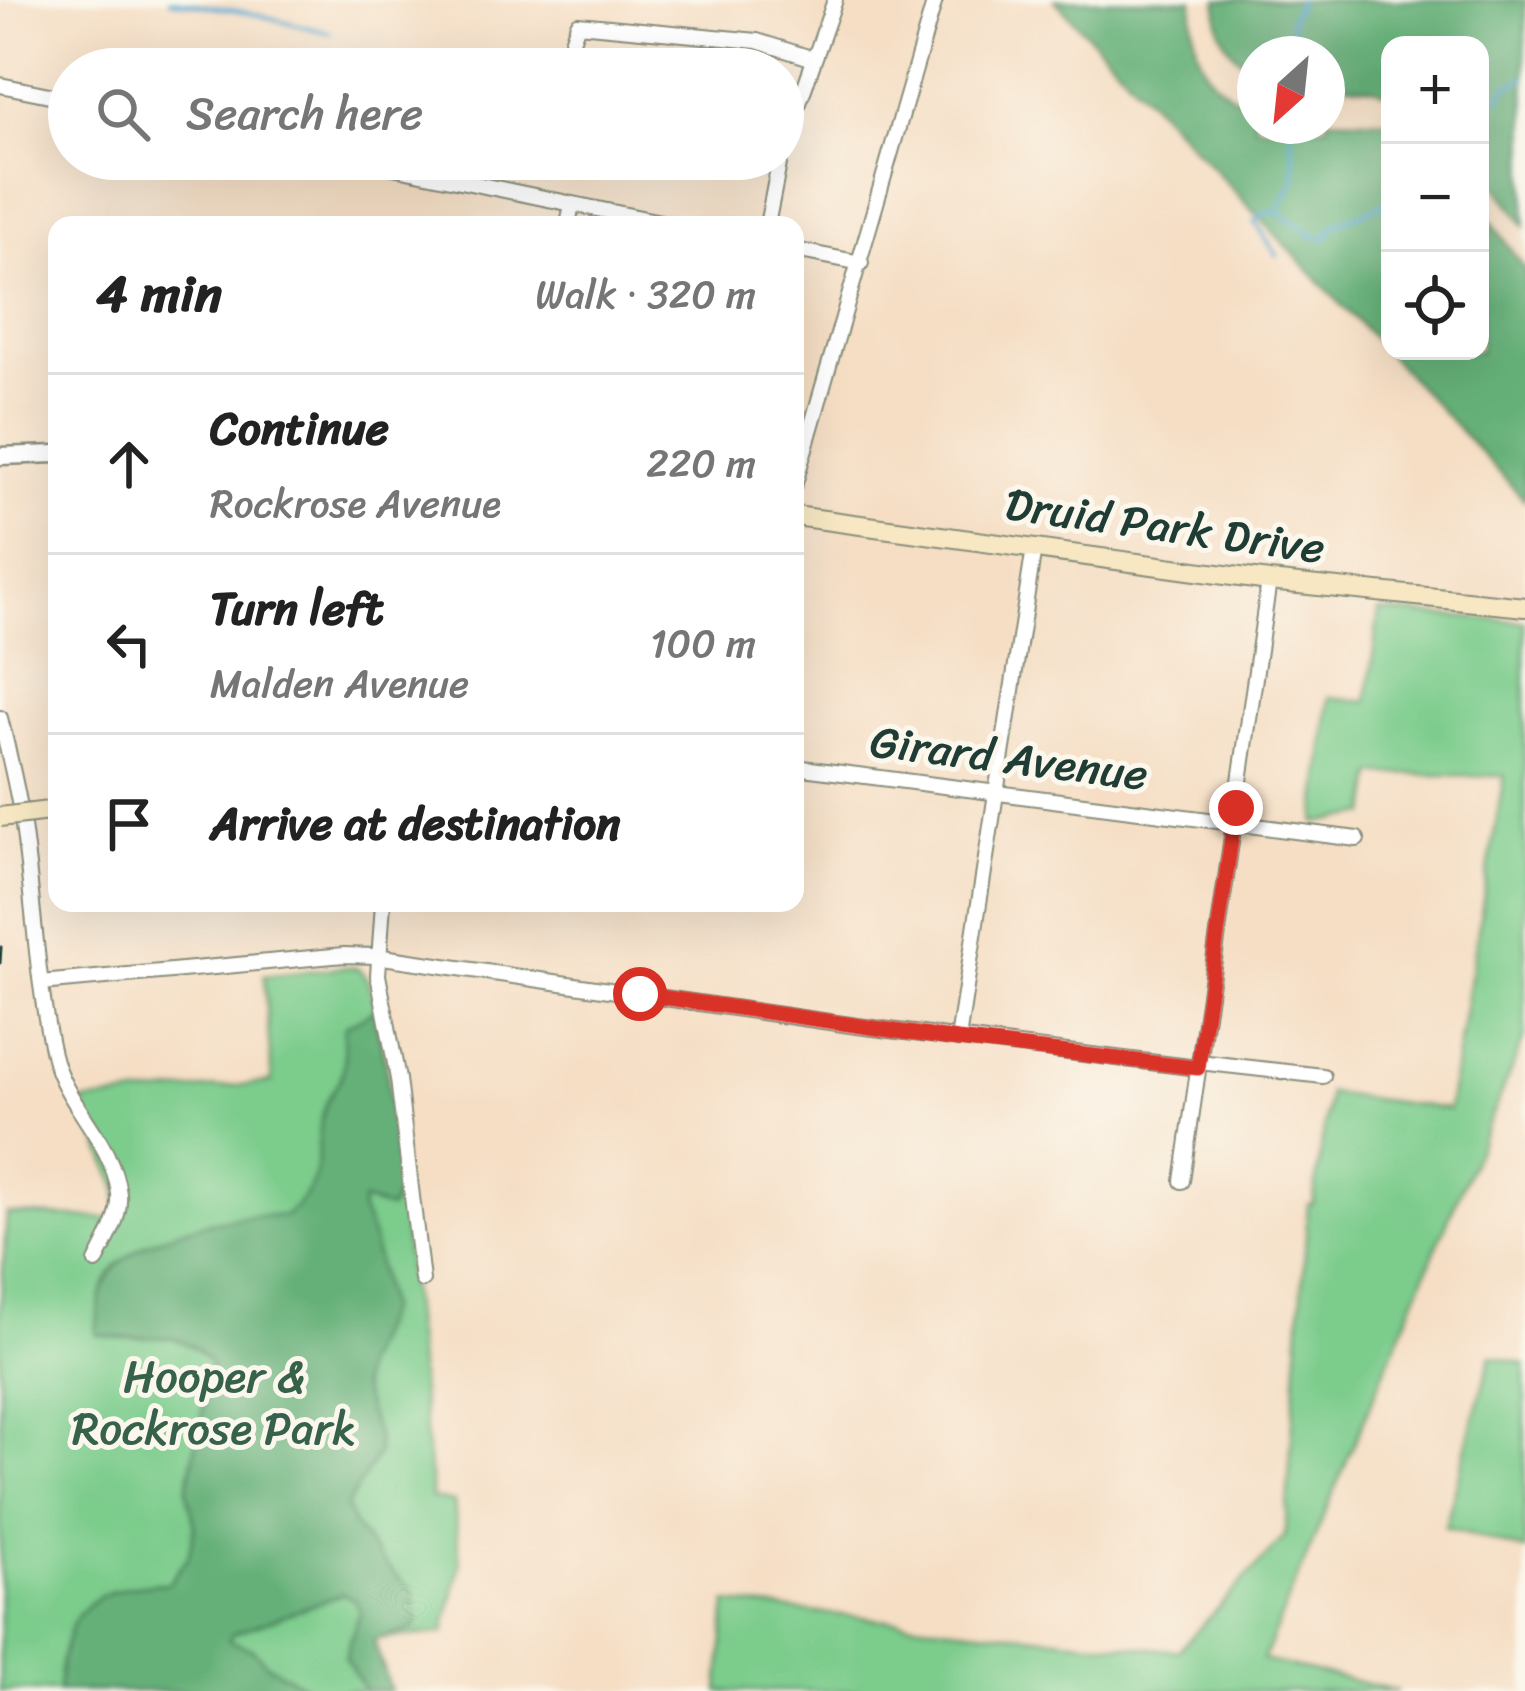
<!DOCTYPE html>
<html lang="en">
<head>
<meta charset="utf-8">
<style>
  body { margin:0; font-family:Sriracha,sans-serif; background:#f6f6f6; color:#222 }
  .controls { position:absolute; right:36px; top:36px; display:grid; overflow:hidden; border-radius:24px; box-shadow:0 12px 48px #0002 }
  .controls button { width:108px; height:108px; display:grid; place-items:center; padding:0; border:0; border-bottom:3px solid #e0e0e0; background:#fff; color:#222; font:60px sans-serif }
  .compass { position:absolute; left:1237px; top:36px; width:108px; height:108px; border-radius:50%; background:#fff; box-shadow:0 12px 48px #0002; rotate:207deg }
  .stop { position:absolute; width:36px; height:36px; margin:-27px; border:9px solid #d93025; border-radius:50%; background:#fff }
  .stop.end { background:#d93025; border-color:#fff; box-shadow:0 3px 12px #0008 }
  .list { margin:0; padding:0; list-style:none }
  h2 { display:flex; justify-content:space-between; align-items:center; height:156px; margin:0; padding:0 48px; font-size:51px }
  h2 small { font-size:39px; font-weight:400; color:#767676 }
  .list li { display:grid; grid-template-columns:78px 1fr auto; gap:36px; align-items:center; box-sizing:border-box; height:180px; padding:0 48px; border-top:3px solid #e0e0e0 }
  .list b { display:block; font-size:45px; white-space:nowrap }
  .list p { margin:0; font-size:39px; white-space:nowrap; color:#767676 }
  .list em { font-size:39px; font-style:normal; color:#767676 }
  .icon { flex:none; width:66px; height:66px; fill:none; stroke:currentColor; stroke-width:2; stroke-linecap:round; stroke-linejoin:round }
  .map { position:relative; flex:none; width:1525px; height:1691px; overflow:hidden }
  .search { position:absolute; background:#fff; box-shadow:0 12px 48px #0002; left:48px; top:48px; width:756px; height:132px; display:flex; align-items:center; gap:30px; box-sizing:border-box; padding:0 42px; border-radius:66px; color:#767676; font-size:45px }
  .panel { position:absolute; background:#fff; box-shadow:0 12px 48px #0002; left:48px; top:216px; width:756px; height:696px; border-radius:24px }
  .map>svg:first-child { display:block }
</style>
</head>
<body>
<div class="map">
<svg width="1525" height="1691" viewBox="0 0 1525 1691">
  <rect width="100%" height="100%" fill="#fbf7ec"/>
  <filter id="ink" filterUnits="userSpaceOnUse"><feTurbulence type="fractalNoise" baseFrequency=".00833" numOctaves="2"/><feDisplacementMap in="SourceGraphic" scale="24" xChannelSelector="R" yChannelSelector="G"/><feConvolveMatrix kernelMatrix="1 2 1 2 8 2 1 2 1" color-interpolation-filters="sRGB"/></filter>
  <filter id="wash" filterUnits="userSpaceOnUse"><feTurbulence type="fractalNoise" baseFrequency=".004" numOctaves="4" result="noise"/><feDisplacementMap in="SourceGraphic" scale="48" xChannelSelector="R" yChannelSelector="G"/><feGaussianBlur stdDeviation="2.7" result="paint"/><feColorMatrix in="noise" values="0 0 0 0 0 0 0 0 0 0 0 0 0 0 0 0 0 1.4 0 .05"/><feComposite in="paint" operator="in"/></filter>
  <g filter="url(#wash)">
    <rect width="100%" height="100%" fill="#f5dec4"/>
    <g fill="#7ccc8c" stroke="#4e8460" stroke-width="3">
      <path d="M1379,611L1525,622V1036L1263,1660L1398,1691H719L727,1603L1178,1651L1285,1536L1308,1205L1313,1204L1329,1093L1448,1109L1504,776L1374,774L1368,814L1316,823L1329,697L1367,702Z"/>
      <path d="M343,967C351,967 356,966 362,972C375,984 383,1051 387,1071L432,1498L454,1502L460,1565L444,1633L374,1639L390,1691H0V1314L7,1214L117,1219L118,1188L81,1102L272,1082L264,976Z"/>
      <path d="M1491,1356L1525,1364V1551L1445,1527Z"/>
    </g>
    <g fill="#65b078" stroke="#427656" stroke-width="3">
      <path d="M1055,0H1193C1191,51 1203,88 1255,106V126H1327V118L1390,120V351H1480V205L1525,270V500Z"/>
      <path d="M1218,0H1525V226L1480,162V45H1390V95L1374,88L1327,82V54H1255V69C1228,55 1215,31 1218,0Z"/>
      <path d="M374,1010L387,1071L399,1190L390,1209L363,1201L361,1209L372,1235L387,1308L362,1367L360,1385L377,1438L378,1453L346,1507L355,1527L379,1558L413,1592L418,1621L413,1629L374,1640L390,1691H365L345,1658L360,1612L355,1600L342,1594L232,1634L229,1640L253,1650L268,1665L313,1691H58C65,1609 85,1587 169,1583L188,1557L195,1526L187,1491L211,1365C178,1320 144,1347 96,1334C99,1312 98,1291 112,1272C145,1230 235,1212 285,1216C333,1176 309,1155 325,1106C330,1091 343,1081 344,1064C345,1051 342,1040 344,1027Z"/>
    </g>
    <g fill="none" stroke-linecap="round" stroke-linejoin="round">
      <g stroke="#53a6ce" stroke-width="4.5">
        <path d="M170,0L255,14L330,33"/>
        <path d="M1294,54L1290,20L1299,0"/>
        <path d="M435,59L478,69"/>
        <path d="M1480,105L1498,100L1506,87L1525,78"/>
        <path d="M1278,212L1295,177L1291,134"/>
        <path d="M1277,255L1255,222L1263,214L1278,212L1314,236L1327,238L1334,225L1390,201"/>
      </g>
    </g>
  </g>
  <g filter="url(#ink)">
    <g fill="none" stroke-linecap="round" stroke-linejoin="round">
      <path stroke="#cabea7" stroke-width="14" stroke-dasharray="14 7" stroke-linecap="butt" d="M354,159L383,165"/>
      <g stroke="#8a8e7c" stroke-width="18">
        <g id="minor">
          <path d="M572,41L578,24L757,41L814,59"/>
          <path d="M0,85L69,99"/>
          <path d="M783,149L835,0"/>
          <path d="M383,165L675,225"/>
          <path d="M568,225L572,204"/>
          <path d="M767,225L780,159"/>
          <path d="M795,250L861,263"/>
          <path d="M795,483L935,0"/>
          <path d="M0,718C9,754 18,790 23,826C34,902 36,979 53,1054C65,1106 112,1138 119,1194C121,1218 106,1241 96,1262"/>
          <path d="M795,767L1357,839"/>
          <path d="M383,903L378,975L398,1079L422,1280"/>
          <path d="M41,983L344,955L376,956L857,1026L1198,1068"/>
          <path d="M958,1039L1034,548"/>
          <path d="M1199,1062L1323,1076"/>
          <path d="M1182,1181L1269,581"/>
        </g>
      </g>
      <g stroke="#8a8e7c" stroke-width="21">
        <path id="tertiary" d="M0,456L57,454"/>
      </g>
      <g stroke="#8a8e7c" stroke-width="22">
        <path id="secondary" d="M795,516L1269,581L1525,607"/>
      </g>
      <use href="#minor" stroke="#fff" stroke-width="14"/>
      <use href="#tertiary" stroke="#fff" stroke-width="16"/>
      <use href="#secondary" stroke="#f7e8c3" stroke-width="18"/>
      <path stroke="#1f3d34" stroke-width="3" d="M0,961L1,947L0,963"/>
      <g stroke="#8a8e7c" stroke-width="22" stroke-linecap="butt">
        <path id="secondary-bridge" d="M0,817L57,810"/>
      </g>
      <use href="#secondary-bridge" stroke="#f7e8c3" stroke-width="18"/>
    </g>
  </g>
  <g fill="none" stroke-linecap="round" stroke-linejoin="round" filter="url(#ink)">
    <path stroke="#d93025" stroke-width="15" d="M640,994L958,1040L1198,1068L1236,808"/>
  </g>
  <g text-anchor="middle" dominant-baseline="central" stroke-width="10" stroke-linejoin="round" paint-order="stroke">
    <g font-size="45" fill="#1f3d34" stroke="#fbf7ec">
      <text transform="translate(1165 526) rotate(8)">Druid Park Drive</text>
      <text transform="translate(1009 758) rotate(7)">Girard Avenue</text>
    </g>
    <g font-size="45" fill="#36614a" stroke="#fbf7ec">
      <text x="214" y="1377">Hooper &amp;<tspan x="214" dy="52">Rockrose Park</tspan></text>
    </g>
  </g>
</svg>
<div class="controls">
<button>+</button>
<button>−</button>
<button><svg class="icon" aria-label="locate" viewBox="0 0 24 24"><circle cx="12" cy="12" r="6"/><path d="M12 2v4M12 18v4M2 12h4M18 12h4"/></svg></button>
</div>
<svg class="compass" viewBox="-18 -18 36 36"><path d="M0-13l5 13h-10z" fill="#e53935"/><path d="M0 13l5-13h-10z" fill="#767676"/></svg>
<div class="stop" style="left:640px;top:994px"></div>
<div class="stop end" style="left:1236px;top:808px"></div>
<div class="search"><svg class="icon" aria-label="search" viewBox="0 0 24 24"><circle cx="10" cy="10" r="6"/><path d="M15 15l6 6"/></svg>Search here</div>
<section class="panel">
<h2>4 min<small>Walk · 320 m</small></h2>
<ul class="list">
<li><svg class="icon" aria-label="ahead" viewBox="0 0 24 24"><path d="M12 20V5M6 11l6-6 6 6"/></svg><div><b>Continue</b><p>Rockrose Avenue</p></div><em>220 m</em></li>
<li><svg class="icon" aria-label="left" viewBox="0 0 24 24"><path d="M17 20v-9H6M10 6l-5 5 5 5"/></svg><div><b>Turn left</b><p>Malden Avenue</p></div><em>100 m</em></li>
<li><svg class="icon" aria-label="arrive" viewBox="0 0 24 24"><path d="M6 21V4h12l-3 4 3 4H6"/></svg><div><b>Arrive at destination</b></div></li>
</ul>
</section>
</div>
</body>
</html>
